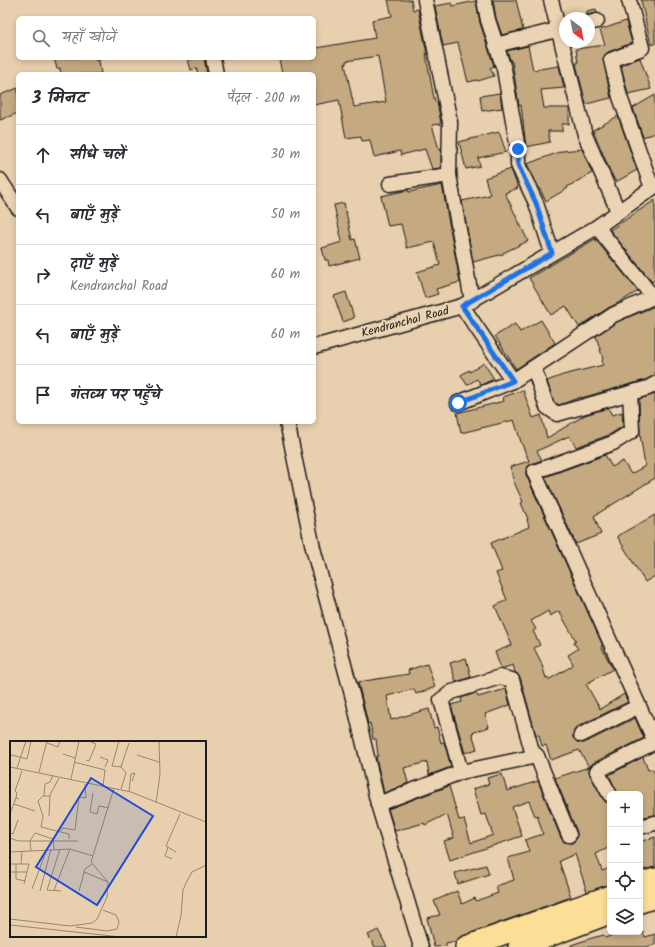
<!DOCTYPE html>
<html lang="hi">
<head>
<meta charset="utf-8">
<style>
  body { margin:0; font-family:Kalam,"Playpen Sans Deva",sans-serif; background:#f7f7f7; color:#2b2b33 }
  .controls { position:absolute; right:12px; bottom:12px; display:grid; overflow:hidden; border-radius:6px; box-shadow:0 2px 6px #0003 }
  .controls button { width:36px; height:36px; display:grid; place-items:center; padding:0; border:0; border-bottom:1px solid #e1e1e2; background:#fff; color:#2b2b33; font:20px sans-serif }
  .compass { position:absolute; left:559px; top:12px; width:36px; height:36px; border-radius:50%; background:#fff; box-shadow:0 2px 6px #0003; rotate:148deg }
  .stop { position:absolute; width:12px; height:12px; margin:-9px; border:3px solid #1a73e8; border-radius:50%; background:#fff }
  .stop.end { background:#1a73e8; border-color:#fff; box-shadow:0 1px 4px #0008 }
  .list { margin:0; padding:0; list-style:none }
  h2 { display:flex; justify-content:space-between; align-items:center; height:52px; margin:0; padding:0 16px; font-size:17px }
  h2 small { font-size:13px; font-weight:400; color:#7c7c81 }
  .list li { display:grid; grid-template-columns:26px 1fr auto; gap:12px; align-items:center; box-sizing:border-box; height:60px; padding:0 16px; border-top:1px solid #e1e1e2 }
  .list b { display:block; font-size:15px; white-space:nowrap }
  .list p { margin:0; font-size:13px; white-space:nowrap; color:#7c7c81 }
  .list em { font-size:13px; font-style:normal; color:#7c7c81 }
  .icon { flex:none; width:22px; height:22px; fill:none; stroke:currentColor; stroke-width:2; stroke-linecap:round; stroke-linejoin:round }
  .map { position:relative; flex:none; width:655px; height:947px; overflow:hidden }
  .search { position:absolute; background:#fff; box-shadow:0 2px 6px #0003; left:16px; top:16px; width:300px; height:44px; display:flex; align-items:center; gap:10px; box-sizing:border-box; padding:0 14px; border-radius:6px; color:#7c7c81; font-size:15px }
  .panel { position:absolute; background:#fff; box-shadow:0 2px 6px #0003; left:16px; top:72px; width:300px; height:352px; border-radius:6px }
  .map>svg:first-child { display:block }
</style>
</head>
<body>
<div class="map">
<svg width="655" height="947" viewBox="0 0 655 947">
  <rect width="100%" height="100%" fill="#e8cfad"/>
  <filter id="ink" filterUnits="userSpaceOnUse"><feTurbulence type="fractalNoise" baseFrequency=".025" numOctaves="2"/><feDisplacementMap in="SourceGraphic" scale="8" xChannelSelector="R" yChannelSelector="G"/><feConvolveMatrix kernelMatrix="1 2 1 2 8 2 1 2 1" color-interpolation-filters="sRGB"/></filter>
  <g filter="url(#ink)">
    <g fill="#c5aa81" stroke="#1c1c1c" fill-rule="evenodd">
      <path d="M388,0H411L413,10L418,9L426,49L427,61L433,93L435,102H437L441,123V124L432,125L439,149H440L441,151V168L432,169L425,149L401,155L400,151L374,157L370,140L362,141L361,136L346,138L339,100L314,105V74H282L279,59L314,58V54H317L316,48L375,38L372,20L392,16ZM378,56L386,102L354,107L345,64H346V61Z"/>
      <path d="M493,0H516L523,30L502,35L496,18Z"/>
      <path d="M641,0H655V44L651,45Z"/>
      <path d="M476,1L480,23L494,66L490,68L494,76L478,81L477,80L468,82L458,43L443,46L435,6L452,3V6Z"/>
      <path d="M596,9L597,13L587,15V11Z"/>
      <path d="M626,21L632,43L608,52L603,58L611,98L586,104L576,64L578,63L576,49L605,45L600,30Z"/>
      <path d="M528,46L533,70L559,66L564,88L541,90L544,108H569V124H562V131H548L550,142L526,147L521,105L519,106L512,61L511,62L507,51Z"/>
      <path d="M54,58H96V61L99,60L101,74H61L60,68L57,69Z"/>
      <path d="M198,58H204L207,74H198L196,68L191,70L188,60Z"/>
      <path d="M640,58L651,89L628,94L621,65Z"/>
      <path d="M18,88V113L0,120V95Z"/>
      <path d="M500,93L502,108L482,111L480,96Z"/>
      <path d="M655,95V133L643,137L633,108Z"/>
      <path d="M618,116L637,170L616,182L610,171L593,130Z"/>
      <path d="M499,132L506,152L478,158L480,166L466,169L459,142Z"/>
      <path d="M582,149L592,173L567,187L568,188L546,201L527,164L562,151Z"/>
      <path d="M511,169L518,188L505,193L528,241L503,253V254L473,262L462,201L490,195L485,178Z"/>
      <path d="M442,185L460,282L436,289L438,294L425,298L417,272L440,265L434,242L407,248L401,224L388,226L381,196L408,190L409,192Z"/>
      <path d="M655,200V280L652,282L610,230Z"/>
      <path d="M344,203L352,240L355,239L360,258L329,266L328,260H325L322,248L342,242L334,205Z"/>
      <path d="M595,239L638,291L620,302L608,308L579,327L566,306L551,315L529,278Z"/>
      <path d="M346,292L354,318L343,322L334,296Z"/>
      <path d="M655,306V376L645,380L581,398V397L559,405L554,402L547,381L563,375L603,365L602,360L603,359L596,336L617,322Z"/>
      <path d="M541,320L555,343L516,369L495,336L515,324L520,332Z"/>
      <path d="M484,363L494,379L481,385L477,379L467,385L461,375L469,370L470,372Z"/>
      <path d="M523,390L533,418L541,415L547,438L585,415L608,408L612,415L622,412L623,426L609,435L576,447L569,436L537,451L542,460L531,464L527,467L526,471V475L603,646H601L613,669L586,684L600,709L624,694L628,702L577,727L574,731L573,738L577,742L584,743L635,718L644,738L593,763L590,766L589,770L590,775L603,799L606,802L610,803V847L596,854L602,871L610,868V884L587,892L575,854L559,861L571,897L462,936L456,941L446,943L447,946L434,947L427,918L440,915L434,901L457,891L462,904L475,898L476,901L498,893L496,886L514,880L508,858L529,852L525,840L543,834L537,815L535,816L529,801L512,807L522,836L450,860L444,841L454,838L447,814L425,825L424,823L395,831L388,809L449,786L459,820L464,819L471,843L493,835L486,814L481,815L473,789L489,784L487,778L502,774L507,791L538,781L561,838L564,842L572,843L576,840L577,832L555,778L589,767L579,750L551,760L546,745L542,746L539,735H536L520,677L515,672L513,665L501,669L495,652L512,645L495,606L507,600L496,573L502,571L491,543L529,527L527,519H528L521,503L523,502L513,480L514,479L510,467L529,461L521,442L514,420L461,433L457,413L504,401L503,397ZM548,611L550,616L559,611L576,641L574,643L578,649L568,655L573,664L572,666L548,680V677L546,678L541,662L534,648L540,645L533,631L536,629L531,621Z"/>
      <path d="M655,394V478L594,516L601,534L576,544L545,477L605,455L612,467L623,461L631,474L645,466L640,434L639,399Z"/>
      <path d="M655,515V576L645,582L617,536Z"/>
      <path d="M466,658L471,677L456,682L450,663Z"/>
      <path d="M427,664L435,687L416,694L414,689L387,696L391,720L429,709L434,728L437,727L441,743L444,742L451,767L429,775L427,762L404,768L408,783L384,793L376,757L378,756L376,739H373L370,723L368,724L358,682L409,674L408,670Z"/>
      <path d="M506,689L510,705L485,714L489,727L472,733L477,749L465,753L451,705L462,702L461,698L476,693L478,697Z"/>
      <path d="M643,757L648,770L653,769L655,774V815L640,818V794H618L609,775Z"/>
      <path d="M655,837V867L640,871V842Z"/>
      <path d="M486,865L489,874L458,884L455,873Z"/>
      <path d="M378,930L387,947H375L368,935Z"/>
      <path d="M620,932H643L645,937L655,934V944L647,947H571V945L592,938L604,935L605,938Z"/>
    </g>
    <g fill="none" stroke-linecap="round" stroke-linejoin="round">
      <g stroke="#1c1c1c" stroke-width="17">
        <g id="minor">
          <path d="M425,0L450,122L449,175L472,301"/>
          <path d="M484,0L488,20L504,69L518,149V165L536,203L552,253"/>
          <path d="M551,0L585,135L618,211"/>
          <path d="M629,0L642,48L611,60L620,97L652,188"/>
          <path d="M589,23L597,21"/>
          <path d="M496,45L565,28"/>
          <path d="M213,58L216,74"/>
          <path d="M0,180L18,208"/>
          <path d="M390,184L449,175"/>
          <path d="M597,227L653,297H655"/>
          <path d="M462,306L513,381"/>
          <path d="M314,347L462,306L597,227L655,186"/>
          <path d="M534,368L547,407L557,414L648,388L655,384"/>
          <path d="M458,403L513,381L613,315L655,296"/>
          <path d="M287,422L313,548L354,702L378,804L421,947"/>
          <path d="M581,735L639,706"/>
          <path d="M461,772L537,756"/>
          <path d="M610,795L597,771L655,742L534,472L613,443L632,431L630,393"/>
          <path d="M378,804L461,772L441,700L452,692L500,677L512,680L532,751L537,756L569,835"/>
          <path d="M640,827L655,823"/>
        </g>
      </g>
      <g stroke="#1c1c1c" stroke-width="24">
        <g id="highway">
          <path d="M640,884L655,879"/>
          <path d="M640,902L655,897"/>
          <path d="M466,947L610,896"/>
          <path d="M519,947L610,913"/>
        </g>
      </g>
      <use href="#minor" stroke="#ebd4b4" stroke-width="14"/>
      <use href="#highway" stroke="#fdde96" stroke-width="21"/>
    </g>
  </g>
  <g fill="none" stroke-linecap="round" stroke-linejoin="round" filter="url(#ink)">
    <path stroke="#1a73e8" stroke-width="5" d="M458,403L513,381L462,306L552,253L536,203L518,165V149"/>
  </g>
  <g text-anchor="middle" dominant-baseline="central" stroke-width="4" stroke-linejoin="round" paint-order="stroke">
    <g font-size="12" fill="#1c1c1c" stroke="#ebd4b4">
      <text transform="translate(405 322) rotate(-15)">Kendranchal Road</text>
    </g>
  </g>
  <g transform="translate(10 741)">
    <rect width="196" height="196" fill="#e8cfad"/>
    <path fill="none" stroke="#968773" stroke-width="1" d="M109,0L102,25L111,26M37,2L48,6L50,0M53,13L65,17M127,14L149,21M0,16L2,14L17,18L21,0M90,16L98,19L95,26M76,19L79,20L86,3L79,0M64,21L95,29L93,45M0,26L121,51L196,81M7,27L16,0M29,31L37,0M61,38L69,0M111,48L116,32L111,26L119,2M119,50L121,33L125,32L122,40M83,52L80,71L87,73L89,65L99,67M34,55L35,43L40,41L43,34M40,55H33L28,60L33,75L31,86L59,93V98M6,57L7,52L5,50L12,30M146,62L150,33L149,0M4,63L25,70M0,73L6,57L9,58M39,75L40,54L49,37M51,90L53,87L65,89L69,56L76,57L75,43M0,92L3,93L8,79M0,97L8,100H68M158,106L155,115L162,118M50,108L37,149L51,150M21,110L20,100L25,92L43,98L44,108M0,111L60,108L83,115M166,111L156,105L170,73M0,123H19L14,143M6,123V138L15,140M11,123L12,111M0,131H17M74,131L98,141M22,148L37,108M44,149L60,108M30,150L41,108M69,150L75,128L82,123M0,178L60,185L82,182L87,178L97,156L98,141L81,121L104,47M0,184L111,196M66,186L97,190L107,188L109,181L106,174L93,169M166,196L171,175L173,149L177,140L182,131L196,124"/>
    <path fill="#1d4ed8" fill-opacity="0.15" stroke="#1d4ed8" stroke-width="2" d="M81,37L143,75L87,164L26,126Z"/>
    <rect width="196" height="196" fill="none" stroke="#1c1c1c" stroke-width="2"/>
  </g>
</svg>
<div class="controls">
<button>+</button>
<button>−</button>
<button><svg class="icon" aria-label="locate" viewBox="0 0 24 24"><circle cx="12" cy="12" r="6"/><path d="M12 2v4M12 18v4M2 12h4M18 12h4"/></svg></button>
<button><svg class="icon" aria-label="layers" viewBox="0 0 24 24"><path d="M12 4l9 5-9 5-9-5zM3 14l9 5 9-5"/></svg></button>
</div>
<svg class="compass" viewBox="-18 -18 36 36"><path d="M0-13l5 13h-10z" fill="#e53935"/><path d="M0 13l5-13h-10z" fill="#7c7c81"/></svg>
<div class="stop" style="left:458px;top:403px"></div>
<div class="stop end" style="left:518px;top:149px"></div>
<div class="search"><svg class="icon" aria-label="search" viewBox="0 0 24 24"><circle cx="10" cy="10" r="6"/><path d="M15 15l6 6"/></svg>यहाँ खोजें</div>
<section class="panel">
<h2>3 मिनट<small>पैदल · 200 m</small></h2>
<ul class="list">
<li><svg class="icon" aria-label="ahead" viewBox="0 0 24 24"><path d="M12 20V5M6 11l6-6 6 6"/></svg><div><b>सीधे चलें</b></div><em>30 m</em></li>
<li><svg class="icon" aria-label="left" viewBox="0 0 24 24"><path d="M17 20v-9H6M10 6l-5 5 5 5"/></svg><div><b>बाएँ मुड़ें</b></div><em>50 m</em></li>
<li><svg class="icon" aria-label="right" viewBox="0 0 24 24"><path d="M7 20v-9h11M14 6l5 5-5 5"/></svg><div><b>दाएँ मुड़ें</b><p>Kendranchal Road</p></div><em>60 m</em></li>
<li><svg class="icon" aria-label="left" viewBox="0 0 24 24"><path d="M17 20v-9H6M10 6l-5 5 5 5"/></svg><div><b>बाएँ मुड़ें</b></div><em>60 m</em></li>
<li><svg class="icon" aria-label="arrive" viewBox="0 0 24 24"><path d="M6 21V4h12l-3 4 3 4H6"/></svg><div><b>गंतव्य पर पहुँचे</b></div></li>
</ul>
</section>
</div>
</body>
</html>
